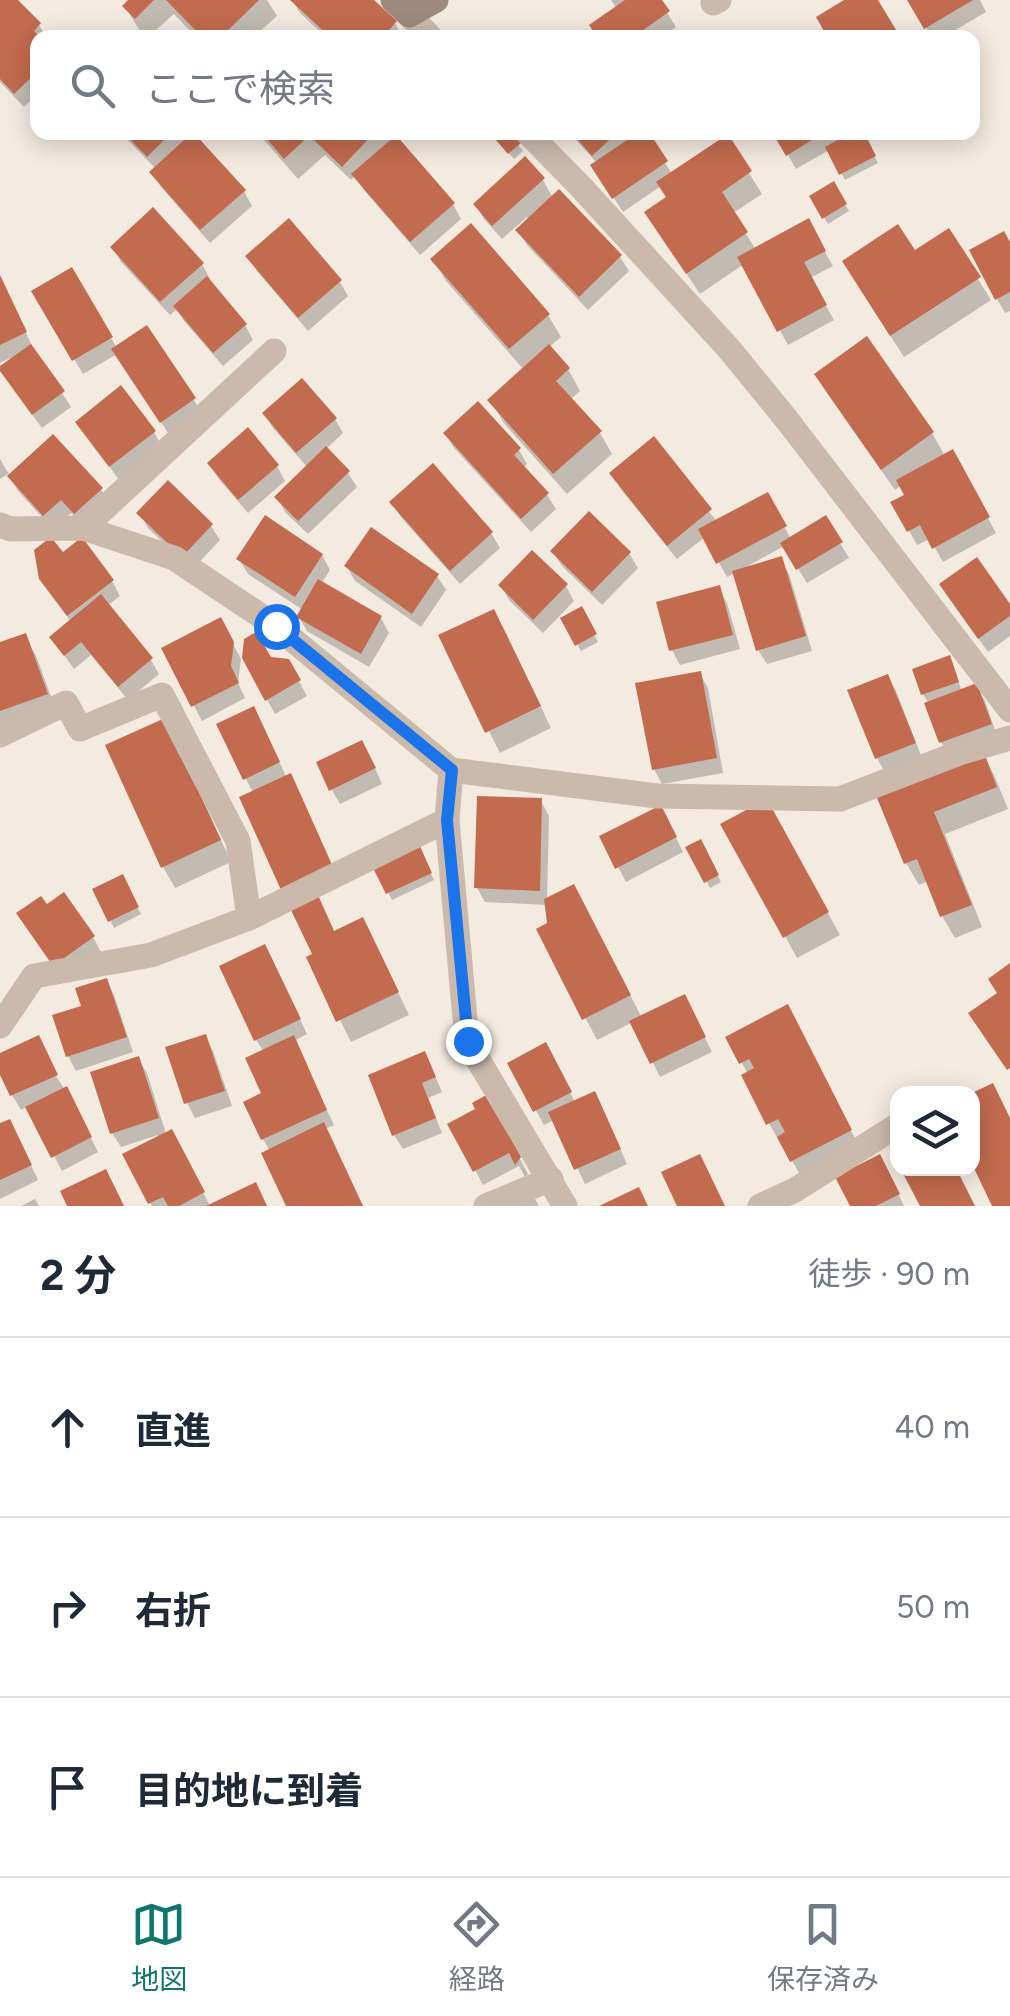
<!DOCTYPE html>
<html lang="ja">
<head>
<meta charset="utf-8">
<style>
  body { margin:0; font-family:Figtree,"Noto Sans JP",sans-serif; background:#f2f2f3; color:#1f2937 }
  .controls { position:absolute; right:30px; bottom:30px; display:grid; overflow:hidden; border-radius:20px; box-shadow:0 5px 25px #0003 }
  .controls button { width:90px; height:90px; display:grid; place-items:center; padding:0; border:0; border-bottom:2px solid #e0e1e3; background:#fff; color:#1f2937; font:50px sans-serif }
  .stop { position:absolute; width:30px; height:30px; margin:-22px; border:8px solid #1a73e8; border-radius:50%; background:#fff }
  .stop.end { background:#1a73e8; border-color:#fff; box-shadow:0 2px 10px #0008 }
  .list { margin:0; padding:0; list-style:none }
  h2 { display:flex; justify-content:space-between; align-items:center; height:130px; margin:0; padding:0 40px; font-size:42px }
  h2 small { font-size:32px; font-weight:400; color:#747a83 }
  .list li { display:grid; grid-template-columns:65px 1fr auto; gap:30px; align-items:center; box-sizing:border-box; height:180px; padding:0 40px; border-top:2px solid #e0e1e3 }
  .list b { display:block; font-size:38px; white-space:nowrap }
  .list em { font-size:32px; font-style:normal; color:#747a83 }
  .icon { flex:none; width:55px; height:55px; fill:none; stroke:currentColor; stroke-width:2; stroke-linecap:round; stroke-linejoin:round }
  .map { position:relative; flex:none; width:1010px; height:1206px; overflow:hidden }
  .search { position:absolute; background:#fff; box-shadow:0 5px 25px #0003; left:30px; right:30px; top:30px; height:110px; display:flex; align-items:center; gap:25px; box-sizing:border-box; padding:0 35px; border-radius:20px; color:#747a83; font-size:38px }
  .sheet { height:670px; background:#fff }
  nav { display:flex; justify-content:space-around; align-items:center; box-sizing:border-box; height:140px; border-top:2px solid #e0e1e3; background:#fff; font-size:28px; color:#747a83 }
  nav a { display:grid; justify-items:center; gap:5px }
  nav .on { color:#0f766e }
  .map>svg:first-child { display:block }
</style>
</head>
<body>
<div class="map">
<svg width="1010" height="1206" viewBox="0 0 1010 1206">
  <rect width="100%" height="100%" fill="#f3eae0"/>
  <g fill="#0003">
    <path d="M1,0H15L39,25L47,38H38V93L24,107L0,82Z"/>
    <path d="M132,0H267L277,16L257,34L260,38H197L174,14L147,38L138,28L125,6Z"/>
    <path d="M292,0H370L395,23L403,38H327L300,13Z"/>
    <path d="M611,0H659L676,27L661,38H599L617,9Z"/>
    <path d="M910,0H980L986,12L942,38H932Z"/>
    <path d="M120,132H188L244,191L252,206L210,243L161,187L152,172L156,169Z"/>
    <path d="M257,132H397L394,136L453,204L461,219L420,255L363,189L355,176L351,180L325,155L298,179Z"/>
    <path d="M490,132H509L523,151L514,159Z"/>
    <path d="M569,132H646L672,174L727,137L762,194L733,213L756,250L808,222L833,266L810,278L834,320L788,345L744,264L700,294L660,234L669,198L661,186L623,212L602,180L597,163Z"/>
    <path d="M775,132H861L878,163L845,180L829,150L796,169Z"/>
    <path d="M525,160L543,180L553,198L559,192L620,257L629,271L588,310L527,245L519,231L530,220L527,217L502,239L484,219L476,205Z"/>
    <path d="M833,184L849,211L828,224L812,197Z"/>
    <path d="M948,231L991,300L904,357L857,284L914,254Z"/>
    <path d="M1010,246V311L1005,313L997,299Z"/>
    <path d="M113,247L202,264L210,279L208,281L245,325L253,340L223,366L184,321L177,309L170,315L121,262Z"/>
    <path d="M249,257L340,282L348,296L308,331L257,271Z"/>
    <path d="M433,260L548,315L561,337L548,348L568,369L580,391L570,400L600,433L612,454L567,494L503,422L491,400L524,370L446,281Z"/>
    <path d="M71,271L117,348L147,328L203,414L170,436L117,354L83,374L34,292Z"/>
    <path d="M0,277L33,348L71,407L42,428L9,383L10,358L0,363Z"/>
    <path d="M817,375L932,433L945,456L952,452L996,533L943,562L930,539L917,545L894,503L908,496L902,485L895,490L829,396Z"/>
    <path d="M265,414L335,419L343,433L326,449L348,473L357,487L308,534L285,512L277,497L307,467L273,428Z"/>
    <path d="M78,422L154,432L162,447L119,480Z"/>
    <path d="M446,434L519,450L527,464L523,468L547,495L556,509L531,532L454,448Z"/>
    <path d="M654,440L717,522L767,495L791,539L825,518L849,558L807,583L784,546L746,567L747,569L780,559L789,574L812,651L767,664L758,650L735,573L727,577L705,537L677,559L620,488L612,473Z"/>
    <path d="M0,459L10,476L101,489L109,504L84,526L71,513L53,529L18,491L8,474L0,479Z"/>
    <path d="M210,464L277,466L285,481L248,513L218,478Z"/>
    <path d="M392,503L491,533L500,548L460,584L401,517Z"/>
    <path d="M140,513L211,526L220,540L192,570L148,528Z"/>
    <path d="M553,552L629,553L638,568L602,605L562,566Z"/>
    <path d="M62,555L112,581L120,596L107,606L151,660L159,674L128,700L91,655L74,669L52,638L71,622L41,578Z"/>
    <path d="M322,555L330,570L321,584L381,618L389,633L369,667L307,631L299,617L303,610L248,574L239,559Z"/>
    <path d="M347,567L437,576L446,590L421,627L355,581Z"/>
    <path d="M501,586H566L574,601L543,633L509,600Z"/>
    <path d="M719,588L727,603L740,649L680,665L672,650L659,604Z"/>
    <path d="M950,599L1010,608V636L988,652Z"/>
    <path d="M581,610L598,642L581,651L563,619Z"/>
    <path d="M220,620L241,659L238,683L245,698L202,721L164,649Z"/>
    <path d="M506,633L551,728L500,753L442,637Z"/>
    <path d="M25,636L37,658L58,716L0,736V645Z"/>
    <path d="M244,658L288,661L307,696L275,714Z"/>
    <path d="M953,665L962,692L976,687L985,701L998,739L950,756L941,742L929,704L923,694Z"/>
    <path d="M700,674L708,688L723,773L662,784L654,769Z"/>
    <path d="M887,677L896,691L922,758L885,773L877,758L850,691Z"/>
    <path d="M261,724L287,778L253,793L219,725Z"/>
    <path d="M176,742L231,862L175,888L163,867Z"/>
    <path d="M982,753L994,775L1008,809L945,834L982,927L955,938L942,916L928,881L919,885L906,863L879,794Z"/>
    <path d="M370,757L382,784L340,804L332,790Z"/>
    <path d="M541,801L549,816L547,900L585,908L642,1018L692,1012L712,1052L660,1077L633,1022L597,1040L539,930L550,925L547,905L485,902L477,888Z"/>
    <path d="M668,822L683,852L626,882L602,837Z"/>
    <path d="M779,823L840,935L797,958L724,825Z"/>
    <path d="M700,842L721,882L710,888L688,848Z"/>
    <path d="M418,847L434,880L392,900L376,868Z"/>
    <path d="M122,877L141,914L114,928L95,891Z"/>
    <path d="M329,920L335,933L374,942L409,1015L351,1042L309,958L315,956Z"/>
    <path d="M27,928L93,937L101,952L63,979Z"/>
    <path d="M272,961L307,1034L294,1041L334,1125L325,1129L363,1206H289L270,1151L263,1139L264,1052L256,1040Z"/>
    <path d="M106,981L114,995L133,1052L76,1071L68,1056L84,1008Z"/>
    <path d="M799,1029L862,1152L804,1182L783,1144L781,1145L769,1123L748,1074L728,1038Z"/>
    <path d="M205,1037L213,1051L232,1106L195,1118L187,1103L169,1049Z"/>
    <path d="M0,1056L49,1065L74,1104L98,1152L62,1171L28,1106L21,1110L12,1095L0,1070Z"/>
    <path d="M138,1059L147,1073L166,1134L179,1146L210,1206H152L126,1155L159,1138L158,1135L121,1147L112,1133Z"/>
    <path d="M553,1060L575,1102L602,1108L627,1164L585,1184L554,1120L544,1125L510,1064Z"/>
    <path d="M432,1069L442,1092L428,1098L442,1133L403,1149L394,1135L371,1076Z"/>
    <path d="M487,1097L528,1174L525,1177L519,1166L483,1185L451,1125L479,1110Z"/>
    <path d="M0,1126L17,1136L38,1180L0,1199Z"/>
    <path d="M888,1172L904,1206H853Z"/>
    <path d="M534,1197L539,1206H514Z"/>
    <path d="M35,1199L39,1206H21Z"/>
  </g>
  <g fill="#c26b4f">
    <path d="M0,0H18L41,23L34,31L41,38H38V71L14,94L0,79Z"/>
    <path d="M128,0H154L135,19L122,6Z"/>
    <path d="M166,0H259L220,38H203Z"/>
    <path d="M290,0H374L397,21L382,38H331Z"/>
    <path d="M625,0H662L670,11L632,38H598L589,25Z"/>
    <path d="M844,0H878L901,38H828L816,17Z"/>
    <path d="M907,0H973L924,29Z"/>
    <path d="M123,132H172L147,157Z"/>
    <path d="M193,132L246,190L200,230L149,172Z"/>
    <path d="M261,132H313L284,159Z"/>
    <path d="M321,132H375L342,167L314,140Z"/>
    <path d="M489,132H512L521,143L508,154Z"/>
    <path d="M571,132H618L592,156Z"/>
    <path d="M639,132H649L668,161L612,199L590,165Z"/>
    <path d="M772,132H825L786,156Z"/>
    <path d="M852,132H864L876,156L839,175L825,147Z"/>
    <path d="M728,134L752,171L722,192L748,232L686,274L644,212L666,197L656,182Z"/>
    <path d="M396,135L455,203L410,242L351,174Z"/>
    <path d="M525,156L545,178L492,226L473,204Z"/>
    <path d="M834,181L847,204L822,219L809,196Z"/>
    <path d="M559,189L622,255L579,297L515,230Z"/>
    <path d="M153,207L204,263L160,302L110,247Z"/>
    <path d="M289,218L342,280L298,318L245,256Z"/>
    <path d="M809,218L826,251L804,262L827,305L777,332L737,257Z"/>
    <path d="M471,223L550,314L509,349L430,259Z"/>
    <path d="M898,224L915,250L949,228L981,277L890,336L842,261Z"/>
    <path d="M1004,231L1010,242V292L995,300L969,250Z"/>
    <path d="M72,267L113,337L72,361L31,291Z"/>
    <path d="M0,275L27,332L0,345Z"/>
    <path d="M207,276L247,324L213,353L173,306Z"/>
    <path d="M147,325L196,398L160,423L111,349Z"/>
    <path d="M867,336L934,432L881,470L814,374Z"/>
    <path d="M31,344L65,391L32,415L0,371V366Z"/>
    <path d="M549,344L570,368L556,381L602,431L553,474L487,400Z"/>
    <path d="M302,378L337,418L296,453L262,413Z"/>
    <path d="M121,385L156,431L109,467L75,422Z"/>
    <path d="M478,401L521,448L514,455L549,493L521,519L443,433Z"/>
    <path d="M248,427L279,465L238,500L207,463Z"/>
    <path d="M53,434L103,488L74,514L61,500L43,516L7,476Z"/>
    <path d="M654,436L712,509L667,546L609,473Z"/>
    <path d="M326,446L350,471L298,521L274,497Z"/>
    <path d="M953,449L990,517L932,549L920,525L907,532L890,502L904,495L896,480Z"/>
    <path d="M433,463L493,532L450,571L389,502Z"/>
    <path d="M168,480L213,524L182,557L136,513Z"/>
    <path d="M768,492L787,526L716,564L698,529Z"/>
    <path d="M589,511L631,552L592,592L550,551Z"/>
    <path d="M265,515L323,554L295,597L236,559Z"/>
    <path d="M826,515L843,542L796,570L780,543Z"/>
    <path d="M371,527L439,574L412,614L344,566Z"/>
    <path d="M51,537L63,552L82,537L114,580L67,616L39,579L34,550Z"/>
    <path d="M532,550L568,584L533,620L498,585Z"/>
    <path d="M782,556L806,636L756,651L732,571Z"/>
    <path d="M977,557L1010,604V616L978,639L939,584Z"/>
    <path d="M318,579L382,616L361,654L296,617Z"/>
    <path d="M720,585L733,635L669,651L656,602Z"/>
    <path d="M101,594L153,658L118,687L81,642L64,656L49,637Z"/>
    <path d="M582,606L597,634L575,646L560,618Z"/>
    <path d="M494,609L541,706L485,733L438,635Z"/>
    <path d="M221,617L234,642L231,666L239,683L191,707L161,648Z"/>
    <path d="M256,632L271,657L289,659L301,680L265,701L242,658L244,639Z"/>
    <path d="M26,633L48,694L0,711V642Z"/>
    <path d="M950,655L959,682L921,695L912,669Z"/>
    <path d="M701,671L717,758L652,770L635,683Z"/>
    <path d="M888,674L916,743L875,759L847,690Z"/>
    <path d="M977,683L992,724L939,743L924,703Z"/>
    <path d="M254,706L280,762L243,780L216,724Z"/>
    <path d="M165,718L221,840L161,868L105,745Z"/>
    <path d="M362,740L376,768L329,791L316,762Z"/>
    <path d="M983,750L997,787L934,812L972,905L940,917L917,859L904,864L875,793Z"/>
    <path d="M291,773L333,867L281,890L239,797Z"/>
    <path d="M477,796L542,798L540,891L474,888Z"/>
    <path d="M767,799L829,912L783,938L720,824Z"/>
    <path d="M661,805L677,837L615,869L599,836Z"/>
    <path d="M701,839L719,875L704,883L685,847Z"/>
    <path d="M419,844L432,873L386,894L372,866Z"/>
    <path d="M123,874L139,907L108,922L92,889Z"/>
    <path d="M574,884L631,995L582,1020L536,929L547,923L544,899Z"/>
    <path d="M64,892L95,936L53,966L16,913L41,896L47,904Z"/>
    <path d="M318,895L334,931L363,917L399,992L336,1022L306,957L312,954L290,908Z"/>
    <path d="M265,944L301,1019L254,1041L219,966Z"/>
    <path d="M1010,963V1068L1007,1070L968,1013L997,993L988,979Z"/>
    <path d="M107,978L127,1037L66,1057L52,1015L81,1006L75,988Z"/>
    <path d="M685,994L706,1037L650,1064L629,1021Z"/>
    <path d="M788,1004L852,1130L790,1162L777,1137L785,1132L778,1119L766,1125L741,1075L754,1068L749,1059L739,1064L725,1037Z"/>
    <path d="M206,1034L225,1091L184,1104L165,1047Z"/>
    <path d="M39,1035L58,1075L10,1096L0,1075V1053Z"/>
    <path d="M294,1035L327,1110L261,1140L243,1102L261,1093L245,1058Z"/>
    <path d="M546,1042L572,1092L533,1112L507,1063Z"/>
    <path d="M425,1051L436,1077L422,1083L436,1118L392,1136L368,1075Z"/>
    <path d="M139,1056L159,1118L110,1134L90,1072Z"/>
    <path d="M993,1083L1010,1118V1206H992L972,1164V1093Z"/>
    <path d="M67,1086L92,1137L51,1158L25,1107Z"/>
    <path d="M595,1091L621,1149L574,1170L548,1112Z"/>
    <path d="M488,1094L521,1157L515,1165L509,1153L473,1172L447,1124L475,1109L472,1103Z"/>
    <path d="M10,1119L32,1165L0,1180V1123Z"/>
    <path d="M324,1122L363,1206H286L261,1153Z"/>
    <path d="M172,1129L205,1192L179,1206H168L163,1197L148,1204L122,1154Z"/>
    <path d="M700,1154L725,1206H677L661,1172Z"/>
    <path d="M880,1154L900,1194L876,1206H850L835,1177Z"/>
    <path d="M900,1168H956L975,1206H920Z"/>
    <path d="M106,1169L124,1206H67L60,1191Z"/>
    <path d="M256,1182L267,1206H206Z"/>
    <path d="M639,1187L648,1206H599Z"/>
  </g>
  <g fill="none" stroke-linecap="round" stroke-linejoin="round">
    <g stroke="#cbbaac" stroke-width="25">
      <path d="M713,3L719,0"/>
      <path d="M409,15L431,38"/>
      <path d="M527,132L580,186L730,350L787,420L1010,710"/>
      <path d="M0,525L11,529L83,528L174,558L276,626L451,770L657,796L840,799L959,753L1010,738"/>
      <path d="M83,528L274,351"/>
      <path d="M0,735L66,703L80,729L162,695L238,841L249,918"/>
      <path d="M451,770L447,820L467,1041L565,1206"/>
      <path d="M0,1026L34,976L151,955L249,918L447,820"/>
      <path d="M486,1206L551,1179"/>
      <path d="M760,1206L795,1190L898,1125"/>
    </g>
    <path stroke="#9e897d" stroke-width="25" d="M393,0L409,15L436,0"/>
  </g>
  <g fill="none" stroke-linecap="round" stroke-linejoin="round">
    <path stroke="#1a73e8" stroke-width="12" d="M276,626L452,770L447,820L468,1041"/>
  </g>
</svg>
<div class="controls">
<button><svg class="icon" aria-label="layers" viewBox="0 0 24 24"><path d="M12 4l9 5-9 5-9-5zM3 14l9 5 9-5"/></svg></button>
</div>
<div class="stop" style="left:276px;top:626px"></div>
<div class="stop end" style="left:468px;top:1041px"></div>
<div class="search"><svg class="icon" aria-label="search" viewBox="0 0 24 24"><circle cx="10" cy="10" r="6"/><path d="M15 15l6 6"/></svg>ここで検索</div>
</div>
<section class="sheet">
<h2>2 分<small>徒歩 · 90 m</small></h2>
<ul class="list">
<li><svg class="icon" aria-label="ahead" viewBox="0 0 24 24"><path d="M12 20V5M6 11l6-6 6 6"/></svg><div><b>直進</b></div><em>40 m</em></li>
<li><svg class="icon" aria-label="right" viewBox="0 0 24 24"><path d="M7 20v-9h11M14 6l5 5-5 5"/></svg><div><b>右折</b></div><em>50 m</em></li>
<li><svg class="icon" aria-label="arrive" viewBox="0 0 24 24"><path d="M6 21V4h12l-3 4 3 4H6"/></svg><div><b>目的地に到着</b></div></li>
</ul>
</section>
<nav>
<a class="on"><svg class="icon" aria-label="map" viewBox="0 0 24 24"><path d="M3 6l6-2 6 2 6-2v14l-6 2-6-2-6 2zM9 4v14M15 6v14"/></svg>地図</a>
<a><svg class="icon" aria-label="directions" viewBox="0 0 24 24"><path d="M12 3l9 9-9 9-9-9zM9 14v-3h6M13 9l2 2-2 2"/></svg>経路</a>
<a><svg class="icon" aria-label="saved" viewBox="0 0 24 24"><path d="M7 4h10v16l-5-4-5 4z"/></svg>保存済み</a>
</nav>
</body>
</html>
